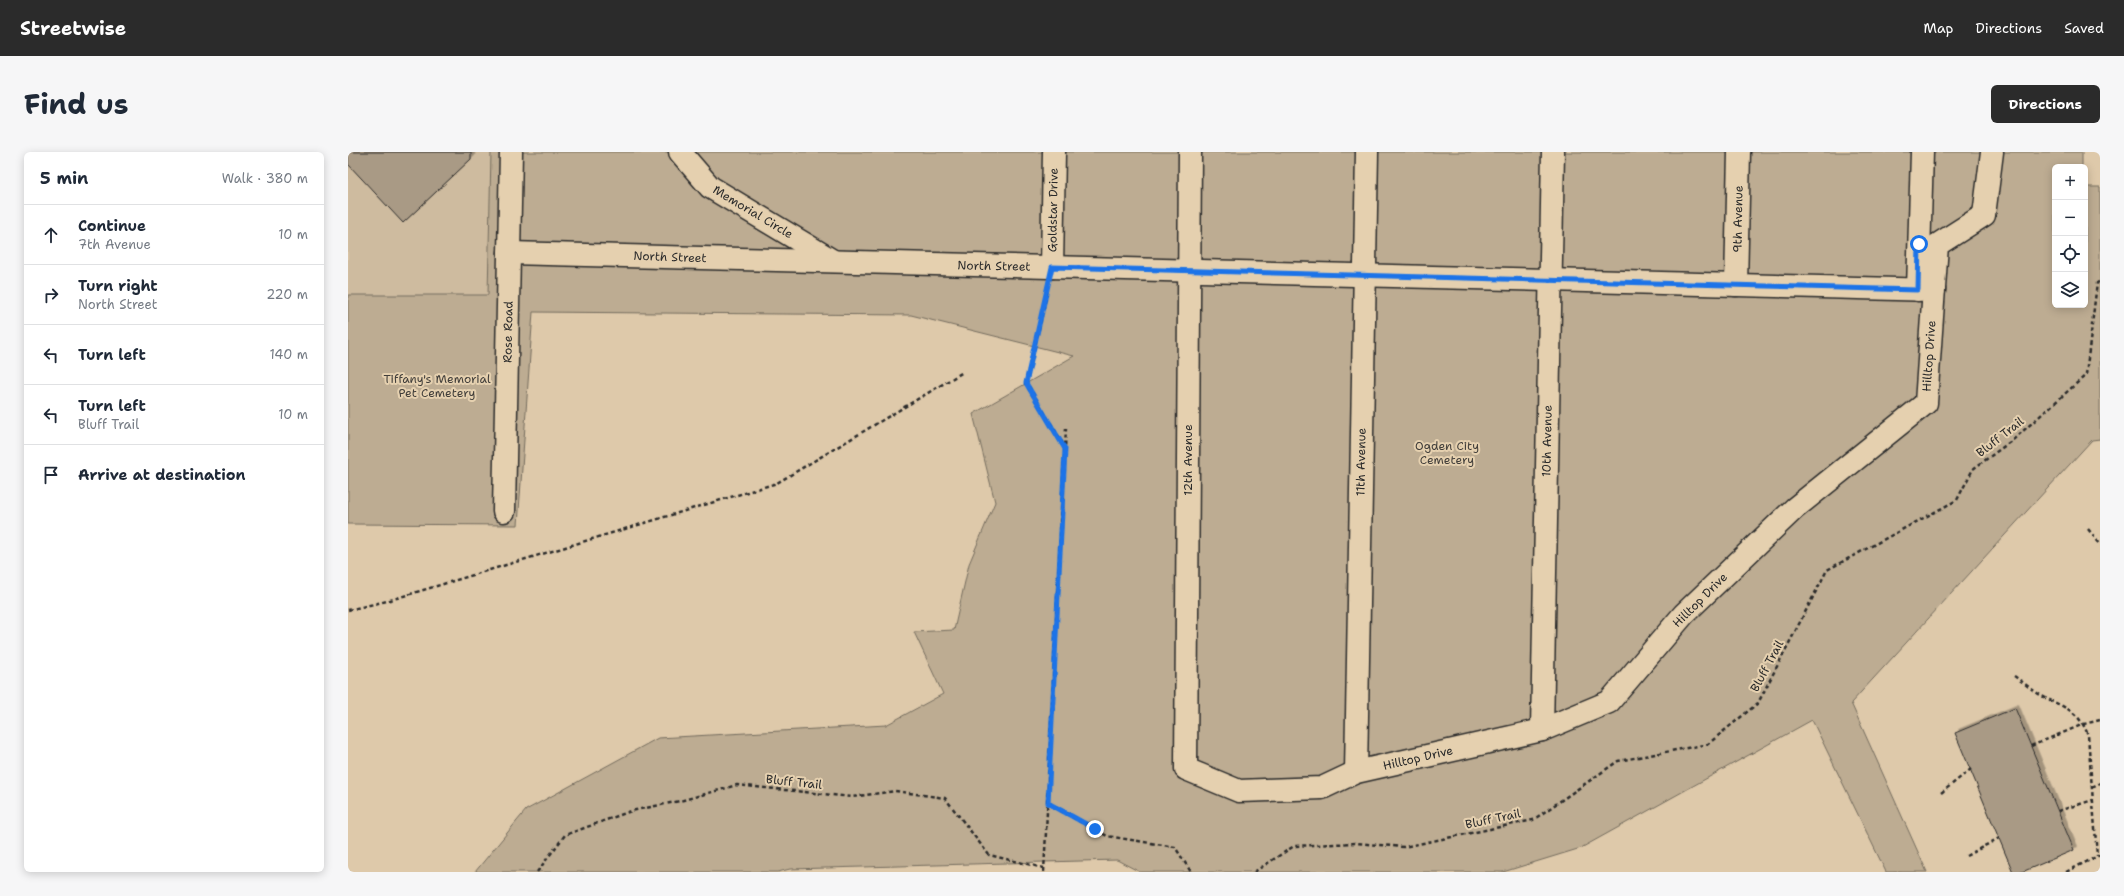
<!DOCTYPE html>
<html lang="en">
<head>
<meta charset="utf-8">
<style>
  body { margin:0; font-family:"Shantell Sans",sans-serif; background:#f6f6f7; color:#1f2937 }
  .controls { position:absolute; right:12px; top:12px; display:grid; overflow:hidden; border-radius:6px; box-shadow:0 2px 10px #0003 }
  .controls button { width:36px; height:36px; display:grid; place-items:center; padding:0; border:0; border-bottom:1px solid #e0e1e3; background:#fff; color:#1f2937; font:20px sans-serif }
  .stop { position:absolute; width:12px; height:12px; margin:-9px; border:3px solid #1a73e8; border-radius:50%; background:#fff }
  .stop.end { background:#1a73e8; border-color:#fff; box-shadow:0 1px 4px #0008 }
  .list { margin:0; padding:0; list-style:none }
  h2 { display:flex; justify-content:space-between; align-items:center; height:52px; margin:0; padding:0 16px; font-size:17px }
  h2 small { font-size:13px; font-weight:400; color:#747a83 }
  .list li { display:grid; grid-template-columns:26px 1fr auto; gap:12px; align-items:center; box-sizing:border-box; height:60px; padding:0 16px; border-top:1px solid #e0e1e3 }
  .list b { display:block; font-size:15px; white-space:nowrap }
  .list p { margin:0; font-size:13px; white-space:nowrap; color:#747a83 }
  .list em { font-size:13px; font-style:normal; color:#747a83 }
  .icon { flex:none; width:22px; height:22px; fill:none; stroke:currentColor; stroke-width:2; stroke-linecap:round; stroke-linejoin:round }
  .map { position:relative; flex:none; width:1752px; height:720px; overflow:hidden; border-radius:6px }
  header { display:flex; align-items:center; gap:24px; box-sizing:border-box; height:56px; padding:0 20px; background:#2b2b2b; color:#fff }
  header strong { font-size:19px }
  nav { display:flex; gap:22px; margin-inline-start:auto; font-size:14px }
  .intro { display:flex; align-items:center; justify-content:space-between; box-sizing:border-box; height:96px; padding:0 24px }
  h1 { margin:0; font-size:28px }
  .button { padding:10px 18px; border-radius:6px; background:#2b2b2b; color:#fff; font-size:14px; font-weight:700 }
  main { display:flex; gap:24px; padding:0 24px }
  aside { flex:1; background:#fff; border-radius:6px; box-shadow:0 2px 10px #0003 }
  .map>svg:first-child { display:block }
</style>
</head>
<body>
<header>
<strong>Streetwise</strong>
<nav><a>Map</a><a>Directions</a><a>Saved</a></nav>
</header>
<div class="intro"><h1>Find us</h1><a class="button">Directions</a></div>
<main>
<aside>
<h2>5 min<small>Walk · 380 m</small></h2>
<ul class="list">
<li><svg class="icon" aria-label="ahead" viewBox="0 0 24 24"><path d="M12 20V5M6 11l6-6 6 6"/></svg><div><b>Continue</b><p>7th Avenue</p></div><em>10 m</em></li>
<li><svg class="icon" aria-label="right" viewBox="0 0 24 24"><path d="M7 20v-9h11M14 6l5 5-5 5"/></svg><div><b>Turn right</b><p>North Street</p></div><em>220 m</em></li>
<li><svg class="icon" aria-label="left" viewBox="0 0 24 24"><path d="M17 20v-9H6M10 6l-5 5 5 5"/></svg><div><b>Turn left</b></div><em>140 m</em></li>
<li><svg class="icon" aria-label="left" viewBox="0 0 24 24"><path d="M17 20v-9H6M10 6l-5 5 5 5"/></svg><div><b>Turn left</b><p>Bluff Trail</p></div><em>10 m</em></li>
<li><svg class="icon" aria-label="arrive" viewBox="0 0 24 24"><path d="M6 21V4h12l-3 4 3 4H6"/></svg><div><b>Arrive at destination</b></div></li>
</ul>
</aside>
<div class="map">
<svg width="1752" height="720" viewBox="0 0 1752 720">
  <defs>
    <filter id="shadow"><feDropShadow dx="3.5" dy="-3.5" stdDeviation="0" flood-color="#0004"/></filter>
  </defs>
  <rect width="100%" height="100%" fill="#dec9aa"/>
  <filter id="ink" filterUnits="userSpaceOnUse"><feTurbulence type="fractalNoise" baseFrequency=".025" numOctaves="2"/><feDisplacementMap in="SourceGraphic" scale="8" xChannelSelector="R" yChannelSelector="G"/><feConvolveMatrix kernelMatrix="1 2 1 2 8 2 1 2 1" color-interpolation-filters="sRGB"/></filter>
  <g filter="url(#ink)">
    <path fill="#cebb9f" d="M0,0H143L140,143H0Z"/>
    <path fill="#bdac92" stroke="#746c5e" d="M143,0H1734V15H1707V153H1737V35H1752V287L1744,288L1503,551L1579,720H1538L1464,568L1233,696L1155,720H792L769,708L442,717L430,720H127L178,658L310,586L538,573L595,542L566,480L606,478L621,412L647,350L625,262L726,204L563,163L185,160L170,373L0,372V143H140Z"/>
    <g fill="#a99a85" stroke="#2b2b2b" filter="url(#shadow)">
      <path d="M0,0H123V7L55,71L0,12Z"/>
      <path d="M1667,556L1726,698L1674,720H1665L1607,581Z"/>
    </g>
    <g fill="none" stroke-linecap="round" stroke-linejoin="round">
      <g stroke="#2b2b2b" stroke-width="25">
        <g id="minor">
          <path d="M332,0L362,35L485,109"/>
          <path d="M842,0L838,617L891,639L974,636L1008,620L1194,578L1261,550L1336,462L1447,356L1578,251L1589,93L1636,63L1644,0"/>
          <path d="M161,101L1586,138"/>
          <path d="M704,115L706,0"/>
          <path d="M1388,133L1391,0"/>
          <path d="M1570,138L1574,0"/>
          <path d="M156,359L163,0"/>
          <path d="M1194,578L1205,0"/>
          <path d="M1008,620L1019,0"/>
        </g>
      </g>
      <g stroke="#2b2b2b" stroke-width="2.5" stroke-dasharray="4 3" stroke-linecap="butt">
        <path d="M699,140L678,231L717,296"/>
        <path d="M1740,377L1752,392"/>
        <path d="M0,458L39,449L429,331L615,220"/>
        <path d="M1666,524C1675,530 1684,538 1694,544C1716,556 1730,557 1740,583L1749,704"/>
        <path d="M1683,594L1736,572L1752,568"/>
        <path d="M1744,635L1752,631"/>
        <path d="M1593,641L1623,617"/>
        <path d="M700,651L759,684L827,695L843,720"/>
        <path d="M1710,659L1745,648"/>
        <path d="M1618,704L1651,686"/>
        <path d="M189,720L217,683L283,659L332,649L389,633L504,645L547,639L597,646L641,703L696,716"/>
        <path d="M696,720L718,276"/>
        <path d="M906,720L946,694L1007,691L1056,695L1185,668L1270,609L1360,592L1410,551L1479,418L1609,348L1625,317L1666,287L1738,223L1749,131L1752,129"/>
        <path d="M1718,720L1752,703"/>
      </g>
      <use href="#minor" stroke="#e5d0af" stroke-width="22"/>
    </g>
  </g>
  <g fill="none" stroke-linecap="round" stroke-linejoin="round" filter="url(#ink)">
    <path stroke="#1a73e8" stroke-width="5" d="M747,677L700,651L717,297L678,231L704,115L1570,138L1571,92"/>
  </g>
  <g text-anchor="middle" dominant-baseline="central" stroke-width="4" stroke-linejoin="round" paint-order="stroke">
    <g font-size="12" fill="#2b2b2b" stroke="#e5d0af">
      <text transform="translate(705 58) rotate(-89)">Goldstar Drive</text>
      <text transform="translate(405 60) rotate(31)">Memorial Circle</text>
      <text transform="translate(1390 67) rotate(-89)">9th Avenue</text>
      <text transform="translate(322 105) rotate(2)">North Street</text>
      <text transform="translate(646 114) rotate(1)">North Street</text>
      <text transform="translate(160 180) rotate(-89)">Rose Road</text>
      <text transform="translate(1581 204) rotate(-86)">Hilltop Drive</text>
      <text transform="translate(1652 285) rotate(-38)">Bluff Trail</text>
      <text transform="translate(1199 289) rotate(-89)">10th Avenue</text>
      <text transform="translate(840 308) rotate(-90)">12th Avenue</text>
      <text transform="translate(1013 310) rotate(-89)">11th Avenue</text>
      <text transform="translate(1352 448) rotate(-45)">Hilltop Drive</text>
      <text transform="translate(1419 514) rotate(-62)">Bluff Trail</text>
      <text transform="translate(1070 606) rotate(-13)">Hilltop Drive</text>
      <text transform="translate(446 630) rotate(6)">Bluff Trail</text>
      <text transform="translate(1145 667) rotate(-12)">Bluff Trail</text>
    </g>
    <g font-size="12" fill="#413e3a" stroke="#e5d0af">
      <text x="89" y="227">Tiffany's Memorial<tspan x="89" dy="14">Pet Cemetery</tspan></text>
      <text x="1099" y="294">Ogden City<tspan x="1099" dy="14">Cemetery</tspan></text>
    </g>
  </g>
</svg>
<div class="controls">
<button>+</button>
<button>−</button>
<button><svg class="icon" aria-label="locate" viewBox="0 0 24 24"><circle cx="12" cy="12" r="6"/><path d="M12 2v4M12 18v4M2 12h4M18 12h4"/></svg></button>
<button><svg class="icon" aria-label="layers" viewBox="0 0 24 24"><path d="M12 4l9 5-9 5-9-5zM3 14l9 5 9-5"/></svg></button>
</div>
<div class="stop" style="left:1571px;top:92px"></div>
<div class="stop end" style="left:747px;top:677px"></div>
</div>
</main>
</body>
</html>
